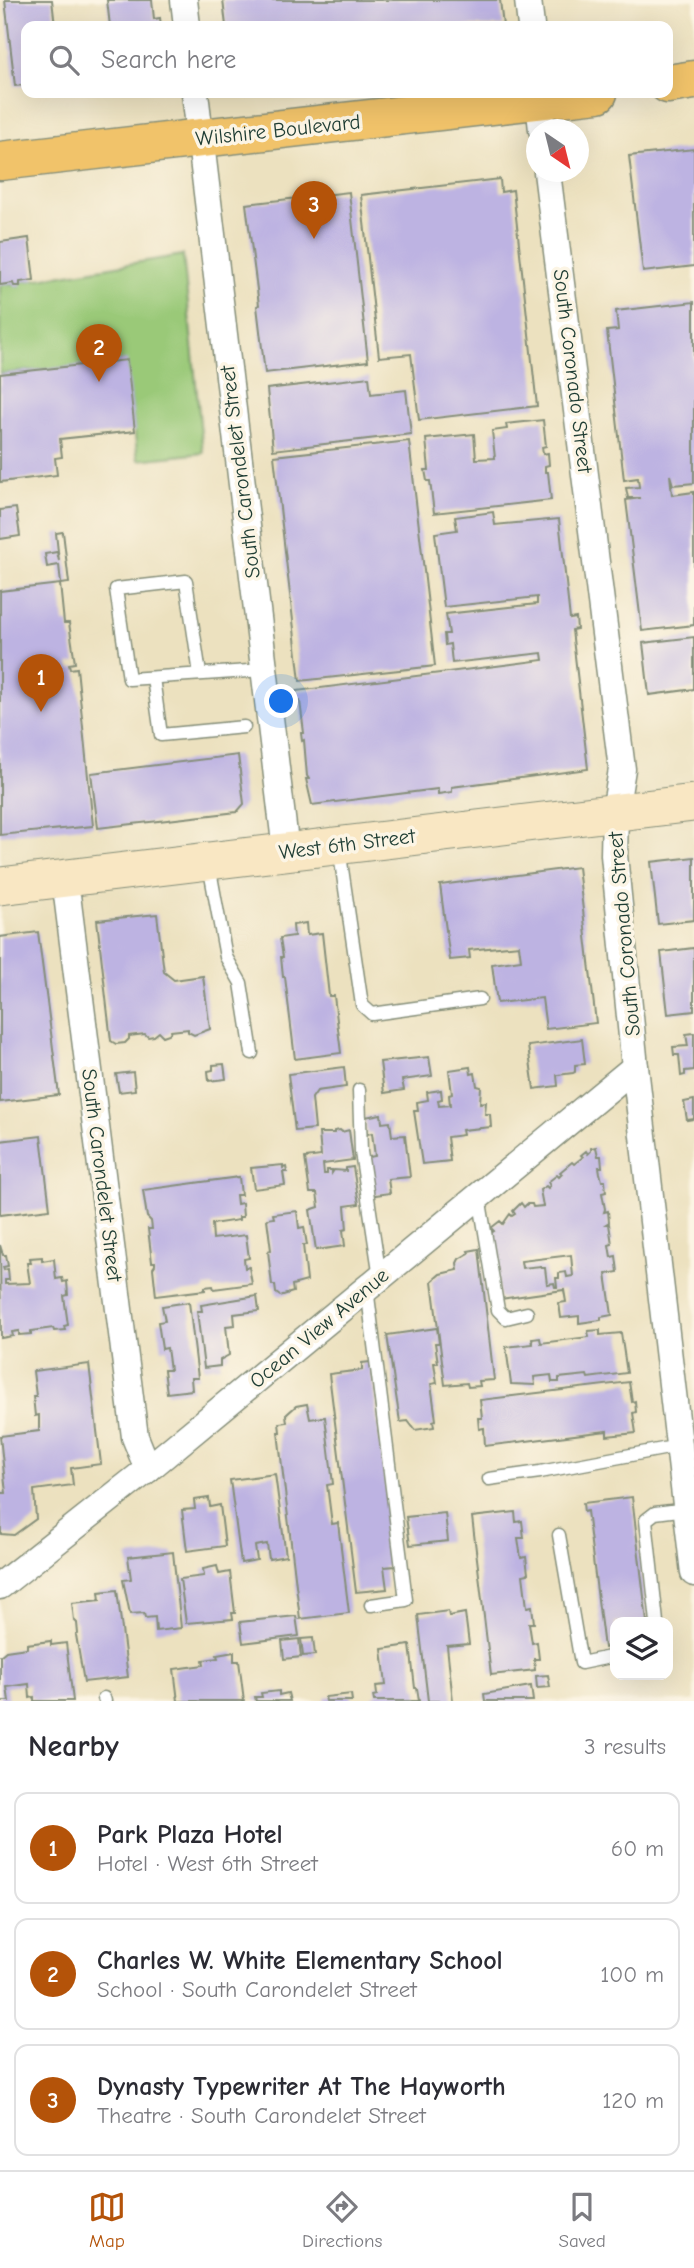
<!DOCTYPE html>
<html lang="en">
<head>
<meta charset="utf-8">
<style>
  body { margin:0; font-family:"Comic Neue",sans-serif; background:#f7f7f7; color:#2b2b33 }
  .controls { position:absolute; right:21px; bottom:21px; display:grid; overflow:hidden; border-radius:14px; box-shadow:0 7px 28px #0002 }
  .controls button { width:63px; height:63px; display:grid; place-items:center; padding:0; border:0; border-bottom:2px solid #e1e1e2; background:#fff; color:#2b2b33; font:35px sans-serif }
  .compass { position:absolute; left:526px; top:119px; width:63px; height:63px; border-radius:50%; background:#fff; box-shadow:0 7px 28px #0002; rotate:145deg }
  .you { position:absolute; left:282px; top:702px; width:24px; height:24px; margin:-18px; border:5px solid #fff; border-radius:50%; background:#1a73e8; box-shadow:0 0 0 10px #1a73e833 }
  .badge { display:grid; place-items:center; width:46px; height:46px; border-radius:50%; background:#b45309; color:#fff; font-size:23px; font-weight:700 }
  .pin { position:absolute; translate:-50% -58px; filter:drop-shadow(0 2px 4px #0008) }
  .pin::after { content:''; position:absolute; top:37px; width:24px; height:21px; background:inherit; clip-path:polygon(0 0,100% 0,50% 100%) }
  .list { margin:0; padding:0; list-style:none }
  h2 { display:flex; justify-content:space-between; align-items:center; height:91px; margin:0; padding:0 28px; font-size:30px }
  h2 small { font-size:23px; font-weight:400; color:#7c7c81 }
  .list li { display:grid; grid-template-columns:46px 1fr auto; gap:21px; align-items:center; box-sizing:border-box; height:112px; margin:0 14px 14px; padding:0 14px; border:2px solid #e1e1e2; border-radius:14px }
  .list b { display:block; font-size:26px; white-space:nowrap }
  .list p { margin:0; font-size:23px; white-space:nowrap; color:#7c7c81 }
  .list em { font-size:23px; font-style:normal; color:#7c7c81 }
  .icon { flex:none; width:38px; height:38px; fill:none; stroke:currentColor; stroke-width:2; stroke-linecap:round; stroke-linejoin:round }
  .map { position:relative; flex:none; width:694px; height:1701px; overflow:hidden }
  .search { position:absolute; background:#fff; box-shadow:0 7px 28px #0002; left:21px; right:21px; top:21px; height:77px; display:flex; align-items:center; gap:18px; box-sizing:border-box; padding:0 24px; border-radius:14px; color:#7c7c81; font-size:26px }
  .sheet { height:469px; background:#fff }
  nav { display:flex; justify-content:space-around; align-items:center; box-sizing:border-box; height:98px; border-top:2px solid #e1e1e2; background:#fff; font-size:19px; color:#7c7c81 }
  nav a { display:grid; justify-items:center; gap:4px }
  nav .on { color:#b45309 }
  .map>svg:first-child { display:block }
</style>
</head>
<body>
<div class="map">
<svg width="694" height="1701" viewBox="0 0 694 1701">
  <rect width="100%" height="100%" fill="#fcf5e5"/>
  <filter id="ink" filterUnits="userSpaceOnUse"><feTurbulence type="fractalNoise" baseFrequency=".0143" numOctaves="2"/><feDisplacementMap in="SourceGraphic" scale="14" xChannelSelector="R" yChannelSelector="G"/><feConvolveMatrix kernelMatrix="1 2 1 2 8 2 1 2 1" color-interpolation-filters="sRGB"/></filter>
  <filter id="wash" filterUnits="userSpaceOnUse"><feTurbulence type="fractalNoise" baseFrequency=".00686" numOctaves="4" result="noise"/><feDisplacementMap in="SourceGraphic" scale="28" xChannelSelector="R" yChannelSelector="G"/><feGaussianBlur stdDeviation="1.57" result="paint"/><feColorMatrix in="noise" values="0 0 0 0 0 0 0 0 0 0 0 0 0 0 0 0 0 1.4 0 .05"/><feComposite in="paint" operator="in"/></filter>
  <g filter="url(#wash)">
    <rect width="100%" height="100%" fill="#ece1bf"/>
    <path fill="#9ac978" stroke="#5c8356" stroke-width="2" d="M183,255L203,453L138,460L126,361L0,374V285L13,283L14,286H20V282Z"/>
    <g id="blocks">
      <g fill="#bdb3e2" fill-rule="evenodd">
        <path d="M5,0H52L55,26H26V85L15,86Z"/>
        <path d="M107,0H152L154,19L160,18L161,26H110Z"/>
        <path d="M223,0H500L503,26H226Z"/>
        <path d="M694,149V266L643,272L629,156Z"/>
        <path d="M500,179L501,192L513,190L537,406L419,420L411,354L379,357L361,195Z"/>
        <path d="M349,192L368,361L265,373L257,306L259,305L246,204Z"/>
        <path d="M29,238L34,280L20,282V286H14L13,283L0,285V242Z"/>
        <path d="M694,302V483L673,485L670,475L672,495L694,492V625L642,631L626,500L641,498H628L626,488L639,487L638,478L624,480L607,331L618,330L616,311Z"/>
        <path d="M127,360L135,431L60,439L62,457L55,458L57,475L0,482V374Z"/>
        <path d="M369,377L371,394L406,390L411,434L273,450L267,389Z"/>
        <path d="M543,420L546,446L542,447L543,454L548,453L549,465L545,466V472H548L551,500L434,513L430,481H427L425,470H429L426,439L474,434L476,459L495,458L492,431L507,429L506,424Z"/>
        <path d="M409,441L435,666L300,681L274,456Z"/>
        <path d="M16,508L20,536L0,539V510Z"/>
        <path d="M493,512L495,525L559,519L570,619L576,618L577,629L572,630L588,769L452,787V792L438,794V789L312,805L306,779H309L307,776L304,740L302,741L301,733H304L300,701H297L296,691L543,660L542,653L452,663L450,644L445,645L444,634H449L446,614L537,604V597L444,607L435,533L457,530L455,517Z"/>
        <path d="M63,532L69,583L61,584L59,565L47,567L45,554L57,552L59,561L56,533Z"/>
        <path d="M60,584L64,623H69L75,663L69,664L70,669L77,668L93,826L0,835V591Z"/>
        <path d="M694,637V689L649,695L643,643Z"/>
        <path d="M238,755L244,804L237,812L98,828L91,773Z"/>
        <path d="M694,857V920L658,924L651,862Z"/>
        <path d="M578,867L596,1023L546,1029L542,998L497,1003L492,964L521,960L519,945L469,950L470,958L450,960L440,885Z"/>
        <path d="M157,914L164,972L174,980L203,976L210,1029L194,1035L188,1032V1029L171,1031L169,1034L163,1036L159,1032L154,1036L148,1037L145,1034L129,1036V1039L125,1043L116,1044L111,1041L97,920Z"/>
        <path d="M306,923L307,935L322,933L329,996H334L341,1053L295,1059L285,977H283L281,957H283L280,938L294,936L293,925Z"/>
        <path d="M38,932L59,1095L0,1102V937Z"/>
        <path d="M694,948V1011L668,1014L661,952Z"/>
        <path d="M694,1033V1070L685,1071V1075L681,1076L679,1055H674L673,1047L688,1046L686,1034Z"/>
        <path d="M582,1039L585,1064L575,1065V1072L573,1073L557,1075L558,1086L534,1089L528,1046Z"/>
        <path d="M429,1057L432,1076L402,1080L404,1090L384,1093L380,1062Z"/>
        <path d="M224,1064L226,1079L209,1081L208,1071L213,1070V1065Z"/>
        <path d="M344,1067L346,1087L317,1091L312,1098L315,1129L295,1131L288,1074Z"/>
        <path d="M470,1067L471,1074L475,1073L477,1086L481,1087L480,1103L486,1102L485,1114H490L491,1127L462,1130L463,1135L447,1137L450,1161L422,1164L414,1111H418L417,1102L428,1100L427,1092L441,1090L442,1099L438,1100L439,1106L450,1105L449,1095L452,1094L449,1070Z"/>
        <path d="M133,1072L135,1090L119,1092L116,1074Z"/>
        <path d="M694,1100V1119L687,1120L684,1102Z"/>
        <path d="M381,1114L382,1123L390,1122L392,1136L405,1135L410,1177L388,1179L390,1193L368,1196L363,1158L375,1156L372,1133L367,1134L365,1117Z"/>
        <path d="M340,1130L342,1132L349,1130L353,1160L323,1164L324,1174H327V1170H332V1173L334,1170L346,1171V1168L353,1167L359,1204L345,1206L347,1229L343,1230L345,1246L316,1250L310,1210L319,1207L317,1193H310L305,1158L321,1156L319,1133H334V1131Z"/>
        <path d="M41,1136L50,1209L0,1215V1141Z"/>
        <path d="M596,1147L598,1156H601L602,1167H599L600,1173L602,1181H605L606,1192L602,1193L605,1209L604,1212L608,1211L609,1222L606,1224H609L612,1244L609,1245L611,1257L616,1256L618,1272L606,1274L612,1315L601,1317V1320L579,1323V1316L561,1318L559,1303L566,1302L564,1290L500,1299L491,1233L494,1231L491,1228L500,1221L503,1224L510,1214L512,1216L515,1214L513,1211L521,1203L524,1207L527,1204H532L533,1207L543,1206L540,1190L546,1186L548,1188L550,1186L548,1182L557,1175L559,1177L562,1174L560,1172L572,1162L574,1164L583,1157L581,1155L586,1151L588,1154L591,1151V1148ZM571,1255L573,1276L567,1277L566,1272L559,1273V1278H556L557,1287H555L554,1283L547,1284L545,1268H541V1266L522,1268L521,1261Z"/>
        <path d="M283,1165V1168L286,1167L287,1172H283L285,1185L254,1189L251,1168Z"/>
        <path d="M239,1177L241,1195H236L237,1204L242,1203L243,1217H239V1220L212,1224L213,1239L246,1235L249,1258L244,1259L245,1268L249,1267L252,1284L214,1289L213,1286L205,1287V1290L156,1296L153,1268L155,1265V1262H152L148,1229H152L151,1221L147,1217L143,1190Z"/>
        <path d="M297,1211L299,1228L304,1227L307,1245H303L307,1281L292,1285L293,1292L280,1296L276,1293L275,1285H272L268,1251L271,1250L267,1219L274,1218L273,1214Z"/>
        <path d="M0,1245L3,1255H6L8,1266L3,1267L4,1270L8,1269L9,1280H5V1284L30,1283L27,1263H31L30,1258L42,1257V1261L54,1259L56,1279L62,1278L63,1282L67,1281L68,1295L64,1296L68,1325L64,1326L65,1330L54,1331L53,1328L31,1331V1334L19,1335V1331L12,1332L13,1336L1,1338Z"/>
        <path d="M479,1249L494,1380L479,1381L480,1386L468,1387L467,1383L445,1385L432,1281L440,1274L458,1270L457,1263L459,1259L469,1253L468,1251Z"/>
        <path d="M257,1296L259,1311L234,1314L235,1325L226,1326L229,1355L220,1360V1366L204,1368L197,1311H202L201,1305Z"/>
        <path d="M189,1302L198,1378H191L192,1390L167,1393L164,1370H170L167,1348L162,1349L158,1322L165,1321L162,1306Z"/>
        <path d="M437,1328L439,1343H435L438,1363H434L437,1383L431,1384L436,1420L433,1421L434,1427L415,1430L408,1421L400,1422L387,1335Z"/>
        <path d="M600,1330V1335L621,1333L627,1373L588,1378L587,1375L559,1378V1382H552L551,1375L534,1377L535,1385L511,1384L506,1347L533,1344L532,1339L540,1338L541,1343L589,1337L588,1331Z"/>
        <path d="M370,1362L396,1566L384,1567L387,1589L356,1592L329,1374L362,1370V1363Z"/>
        <path d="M89,1364L101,1464L71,1468L73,1485L34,1490L36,1519L14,1535L1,1534L0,1493H6L0,1436L39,1431V1415L35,1416L33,1396H36L33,1371Z"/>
        <path d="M629,1382L632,1402L635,1401L636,1412L633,1413L636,1433L607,1436V1431L485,1446L484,1428L479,1429L478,1418H482L480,1400Z"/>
        <path d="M307,1404L310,1419L325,1417L333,1484L327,1485L332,1524L338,1523L349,1613L300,1619L278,1432H280L279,1423L287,1422L286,1415L296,1406Z"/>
        <path d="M275,1474L286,1556L269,1559L267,1544L255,1546L257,1560L241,1563L230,1480Z"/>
        <path d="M632,1497L647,1622H615V1647L604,1648L587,1511L584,1512L583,1503Z"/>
        <path d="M209,1498L210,1507L220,1505L225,1546L187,1551L182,1510L195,1509L194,1500Z"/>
        <path d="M515,1512L516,1522L522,1521L524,1538H518L521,1558L526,1557L528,1574L523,1575L527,1607L532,1606L534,1623H529L532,1643L537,1642L539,1659H534L535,1670L491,1675L472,1517Z"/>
        <path d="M445,1513L448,1541L410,1545L406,1517Z"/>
        <path d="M173,1552L181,1628L156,1631L155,1617L145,1618L144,1613L130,1614L123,1580L131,1579L128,1557Z"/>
        <path d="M217,1566L219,1574L230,1572L235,1613H232L233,1619L186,1623L180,1579L204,1576L203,1569Z"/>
        <path d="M117,1590L128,1677L84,1682L76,1635L78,1634L77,1623L74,1620L72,1603L100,1600L99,1592Z"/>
        <path d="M448,1611L449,1616L465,1613L469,1644L447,1646L453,1701H428L418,1615Z"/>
        <path d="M296,1616L299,1636L243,1643L240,1622Z"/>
        <path d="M313,1638L315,1655L303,1656L301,1639Z"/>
        <path d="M299,1639L301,1657L284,1659L282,1641Z"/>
        <path d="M51,1641V1645L66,1643L73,1701H34V1697L30,1698L29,1684L7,1687L9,1701H0V1656L6,1651L27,1648V1644Z"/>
        <path d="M410,1645L415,1688H417L419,1701H374L373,1696L377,1695L376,1686L386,1685L382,1649Z"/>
        <path d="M234,1652V1661H239L244,1701H178L174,1669L204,1665L203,1660L218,1658L217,1655Z"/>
        <path d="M548,1675L550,1687L537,1688L536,1676Z"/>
        <path d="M531,1686L533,1701H485L484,1694Z"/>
        <path d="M279,1691V1695L288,1693L290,1701H256L255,1697H262L261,1693Z"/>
        <path d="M351,1694L352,1701H326L325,1697Z"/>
      </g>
    </g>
  </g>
  <g filter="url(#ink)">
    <use href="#blocks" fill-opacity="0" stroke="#868f7a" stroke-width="2"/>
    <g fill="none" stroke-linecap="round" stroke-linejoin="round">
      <g stroke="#868f7a" stroke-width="15">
        <g id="lane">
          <path d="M200,674L186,581L116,589L129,679C174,676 219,673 264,670"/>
          <path d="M153,678L161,735L244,727"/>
          <path d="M339,848L362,1005L372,1014L480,999"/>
          <path d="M209,865L226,957L241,983L252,1053"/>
          <path d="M359,1090L361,1152L380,1277"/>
          <path d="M479,1196L498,1310L506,1318L527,1313"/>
          <path d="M367,1288L406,1600L371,1605"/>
          <path d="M489,1479L540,1472L679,1446"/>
          <path d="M559,1535L581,1663L615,1656"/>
          <path d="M657,1622L646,1520L655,1513L687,1509"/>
          <path d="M104,1698L105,1701"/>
        </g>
      </g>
      <g stroke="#868f7a" stroke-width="29">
        <g id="street">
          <path d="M184,0L187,26"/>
          <path d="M528,0L531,26"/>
          <path d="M195,93L286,851"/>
          <path d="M538,93L542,130"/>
          <path d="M547,172L622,769L615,812L614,855L635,1067L694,1573"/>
          <path d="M65,879L135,1437L148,1469"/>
          <path d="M0,1586L148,1469L635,1067"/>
        </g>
      </g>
      <g stroke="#868f7a" stroke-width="39">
        <path id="secondary" d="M0,886L694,803"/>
      </g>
      <g stroke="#868f7a" stroke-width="41">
        <g id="primary">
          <path d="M668,84L694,80"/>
          <path d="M0,161L598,93"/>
        </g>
      </g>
      <use href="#lane" stroke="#fff" stroke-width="12"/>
      <use href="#street" stroke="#fff" stroke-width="26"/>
      <use href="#secondary" stroke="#f9e7c3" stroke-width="37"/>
      <use href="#primary" stroke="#f1c36a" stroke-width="38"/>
    </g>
  </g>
  <g text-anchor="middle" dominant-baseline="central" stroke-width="7" stroke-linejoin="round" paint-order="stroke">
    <g font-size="21" fill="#1f3d34" stroke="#fcf5e5">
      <text transform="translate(278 130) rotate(-6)">Wilshire Boulevard</text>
      <text transform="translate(573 371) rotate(83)">South Coronado Street</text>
      <text transform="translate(240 472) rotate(-97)">South Carondelet Street</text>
      <text transform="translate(347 844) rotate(-7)">West 6th Street</text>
      <text transform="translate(624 934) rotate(-95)">South Coronado Street</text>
      <text transform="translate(102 1175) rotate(83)">South Carondelet Street</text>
      <text transform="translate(319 1328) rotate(-40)">Ocean View Avenue</text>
    </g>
  </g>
</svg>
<div class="controls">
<button><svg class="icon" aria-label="layers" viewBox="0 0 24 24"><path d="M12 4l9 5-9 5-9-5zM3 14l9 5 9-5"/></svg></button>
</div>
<svg class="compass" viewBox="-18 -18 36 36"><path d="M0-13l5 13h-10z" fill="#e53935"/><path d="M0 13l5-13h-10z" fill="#7c7c81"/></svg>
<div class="you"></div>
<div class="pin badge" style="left:41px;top:712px">1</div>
<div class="pin badge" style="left:99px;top:382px">2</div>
<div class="pin badge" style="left:314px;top:239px">3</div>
<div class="search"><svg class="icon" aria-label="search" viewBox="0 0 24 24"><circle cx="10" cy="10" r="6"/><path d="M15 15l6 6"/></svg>Search here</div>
</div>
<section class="sheet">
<h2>Nearby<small>3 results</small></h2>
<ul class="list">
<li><span class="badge">1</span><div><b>Park Plaza Hotel</b><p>Hotel · West 6th Street</p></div><em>60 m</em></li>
<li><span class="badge">2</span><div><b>Charles W. White Elementary School</b><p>School · South Carondelet Street</p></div><em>100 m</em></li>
<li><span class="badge">3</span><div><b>Dynasty Typewriter At The Hayworth</b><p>Theatre · South Carondelet Street</p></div><em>120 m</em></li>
</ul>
</section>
<nav>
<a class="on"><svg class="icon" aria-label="map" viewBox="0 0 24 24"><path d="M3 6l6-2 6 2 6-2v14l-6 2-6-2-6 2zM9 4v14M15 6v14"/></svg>Map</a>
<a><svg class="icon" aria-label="directions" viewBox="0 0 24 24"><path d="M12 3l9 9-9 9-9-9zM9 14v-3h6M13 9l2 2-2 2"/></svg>Directions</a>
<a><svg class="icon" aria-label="saved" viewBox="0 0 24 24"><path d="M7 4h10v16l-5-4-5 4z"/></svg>Saved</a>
</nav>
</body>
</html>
